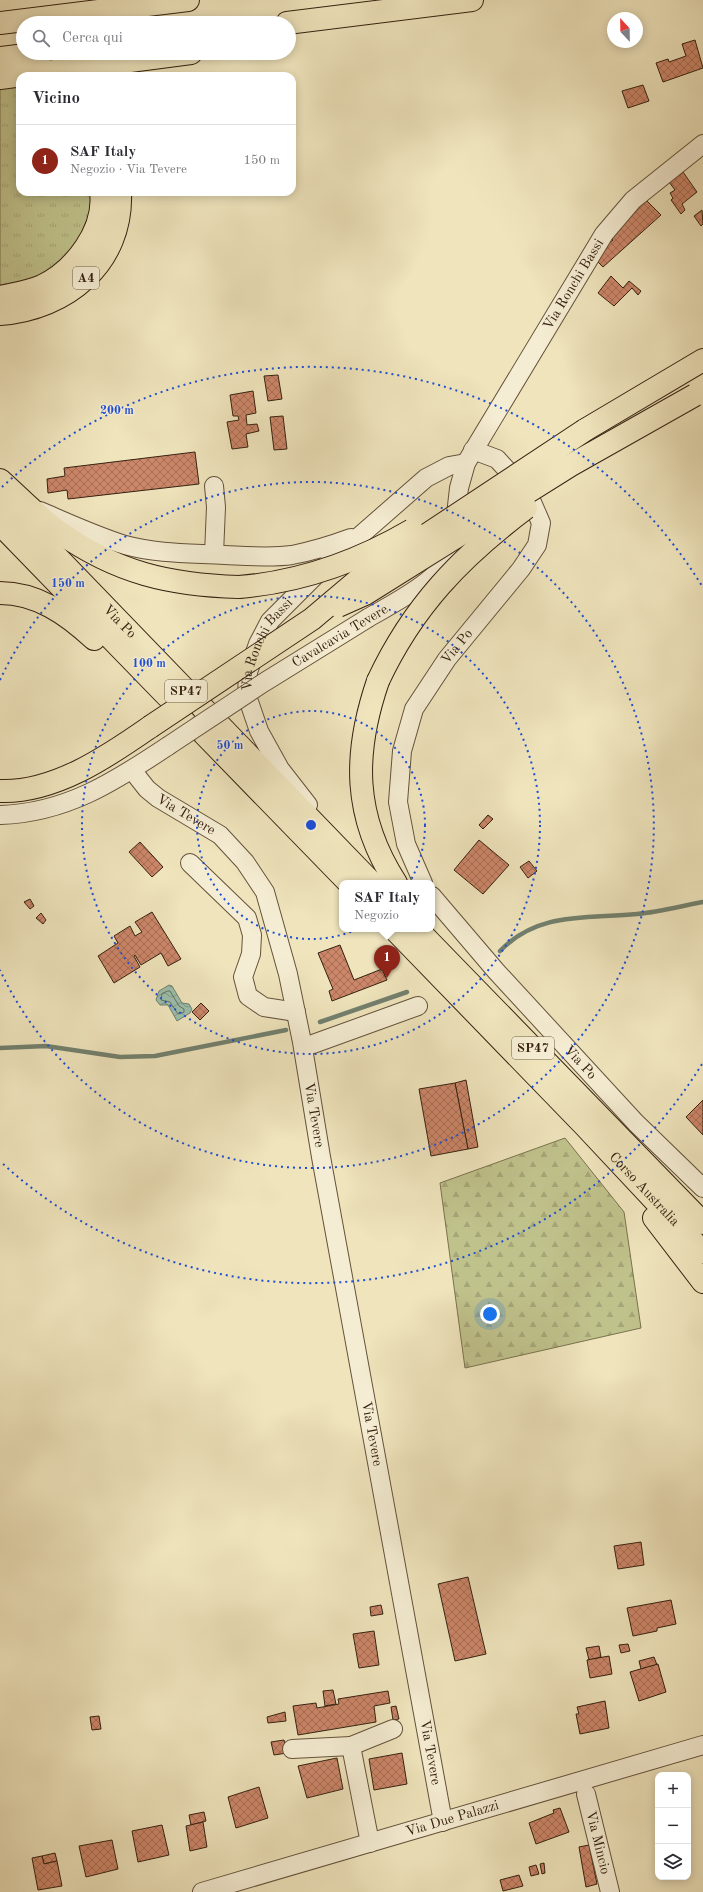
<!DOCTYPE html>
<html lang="it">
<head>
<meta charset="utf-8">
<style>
  body { margin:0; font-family:"Old Standard TT",serif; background:#f7f7f7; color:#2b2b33 }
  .controls { position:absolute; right:12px; bottom:12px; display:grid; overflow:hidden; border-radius:8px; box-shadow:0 2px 10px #0003 }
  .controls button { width:36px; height:36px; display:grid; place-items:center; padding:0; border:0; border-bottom:1px solid #e1e1e2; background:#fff; color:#2b2b33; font:20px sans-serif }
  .compass { position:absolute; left:607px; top:12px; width:36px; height:36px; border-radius:50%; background:#fff; box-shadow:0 2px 10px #0003; rotate:338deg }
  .you { position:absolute; left:490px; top:1314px; width:14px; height:14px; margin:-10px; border:3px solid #fff; border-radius:50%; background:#1a73e8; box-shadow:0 0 0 6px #1a73e833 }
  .badge { display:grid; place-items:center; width:26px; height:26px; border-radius:50%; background:#8f2418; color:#fff; font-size:13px; font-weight:700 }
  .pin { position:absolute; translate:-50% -33px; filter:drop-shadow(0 1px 2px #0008) }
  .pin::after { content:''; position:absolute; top:21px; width:14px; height:12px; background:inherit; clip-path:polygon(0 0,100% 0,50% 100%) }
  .popup { position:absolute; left:339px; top:880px; width:96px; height:52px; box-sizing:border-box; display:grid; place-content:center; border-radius:8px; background:#fff; filter:drop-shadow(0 1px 3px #0005); font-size:13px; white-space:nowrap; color:#7c7c81 }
  .popup b { font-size:15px; color:#2b2b33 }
  .popup::after { content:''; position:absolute; left:50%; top:100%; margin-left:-8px; border:8px solid transparent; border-top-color:#fff }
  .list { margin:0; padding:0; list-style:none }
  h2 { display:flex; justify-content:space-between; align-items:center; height:52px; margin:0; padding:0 16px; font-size:17px }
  h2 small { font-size:13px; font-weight:400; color:#7c7c81 }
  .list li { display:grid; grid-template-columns:26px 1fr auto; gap:12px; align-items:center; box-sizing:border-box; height:72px; padding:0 16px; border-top:1px solid #e1e1e2 }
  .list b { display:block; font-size:15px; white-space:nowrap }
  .list p { margin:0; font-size:13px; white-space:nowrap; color:#7c7c81 }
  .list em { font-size:13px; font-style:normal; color:#7c7c81 }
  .icon { flex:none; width:22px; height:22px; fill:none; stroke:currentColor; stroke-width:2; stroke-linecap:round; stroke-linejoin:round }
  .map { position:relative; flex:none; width:703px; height:1892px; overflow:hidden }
  .search { position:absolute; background:#fff; box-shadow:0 2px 10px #0003; left:16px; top:16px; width:280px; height:44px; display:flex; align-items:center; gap:10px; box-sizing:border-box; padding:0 14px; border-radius:22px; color:#7c7c81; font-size:15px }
  .panel { position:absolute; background:#fff; box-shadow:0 2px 10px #0003; left:16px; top:72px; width:280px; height:124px; border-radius:12px }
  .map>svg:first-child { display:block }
</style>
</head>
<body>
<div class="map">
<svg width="703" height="1892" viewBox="0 0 703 1892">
  <defs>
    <pattern id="grass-tufts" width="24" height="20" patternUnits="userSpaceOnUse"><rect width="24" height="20" fill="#c0c28c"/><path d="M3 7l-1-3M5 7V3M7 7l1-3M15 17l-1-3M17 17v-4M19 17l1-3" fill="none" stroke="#a6a678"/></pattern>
    <pattern id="forest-firs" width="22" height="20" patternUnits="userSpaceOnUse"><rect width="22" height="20" fill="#c0c28c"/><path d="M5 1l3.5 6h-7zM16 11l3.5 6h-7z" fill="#a6a678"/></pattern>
    <pattern id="water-waves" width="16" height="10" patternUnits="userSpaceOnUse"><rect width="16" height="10" fill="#9abfac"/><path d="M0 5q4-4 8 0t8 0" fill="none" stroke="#7e9b8b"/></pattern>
    <pattern id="building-cross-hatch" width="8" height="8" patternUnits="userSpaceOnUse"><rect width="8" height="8" fill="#cc8669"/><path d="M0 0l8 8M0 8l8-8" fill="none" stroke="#a66d55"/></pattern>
  </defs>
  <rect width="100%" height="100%" fill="#efe4bc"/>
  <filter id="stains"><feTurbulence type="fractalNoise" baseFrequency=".005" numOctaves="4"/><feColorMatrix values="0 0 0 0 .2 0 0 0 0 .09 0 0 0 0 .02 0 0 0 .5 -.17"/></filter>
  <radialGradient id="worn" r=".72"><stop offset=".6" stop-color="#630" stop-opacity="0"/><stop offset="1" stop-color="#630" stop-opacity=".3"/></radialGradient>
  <path fill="url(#grass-tufts)" stroke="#7a724e" d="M20,84V192H92L94,205L79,241L47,273L29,280L0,285V87Z"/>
  <path fill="url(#forest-firs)" stroke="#7a724e" d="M565,1138L624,1212L641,1328L465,1368L440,1183Z"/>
  <path fill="url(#water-waves)" stroke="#72806e" d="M169,985L172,986L182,1003L189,1004L192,1009L190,1013L177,1021L168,1005H160L156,1000L159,991Z"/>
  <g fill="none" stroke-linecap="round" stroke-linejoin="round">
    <path stroke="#68705e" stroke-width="1" d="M168,991H170L179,1006L184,1009V1012L178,1014L170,1002L161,1000L162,994Z"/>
    <g stroke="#72806e" stroke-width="4.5">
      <path d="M500,951C538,911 587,919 637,914C659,912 681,906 703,902"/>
      <path d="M320,1022L407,992"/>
      <path d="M0,1048L46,1046L120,1057L155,1056L286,1030"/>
    </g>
  </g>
  <g fill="url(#building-cross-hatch)" stroke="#352110">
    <path d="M695,40L703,68L663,82L656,63L668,59L669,62L686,56L682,44Z"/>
    <path d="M643,85L649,101L628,108L622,91Z"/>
    <path d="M683,172L697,192L682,204L685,210L681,214L671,200L673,198L670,193L675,190L669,182Z"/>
    <path d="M646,200L661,215L603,267L596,260L595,254L613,240L611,238L622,224Z"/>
    <path d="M702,210L703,224L701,226L694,216Z"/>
    <path d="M611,276L623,288L629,281L641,291L638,295L632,288L614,306L598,293Z"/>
    <path d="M278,375L282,399L268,401L264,376Z"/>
    <path d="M253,391L256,413L246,415L247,425L257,424L259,431L246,434L248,447L232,449L227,422L239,420L238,416H233L230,395Z"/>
    <path d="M283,416L287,449L274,450L270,417Z"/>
    <path d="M195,452L199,484L68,499L67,490L48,493L47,479L65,476L64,468Z"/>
    <path d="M488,815L493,819L483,829L479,825Z"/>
    <path d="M479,840L509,865L483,894L454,870Z"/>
    <path d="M140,842L163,867L152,877L129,852Z"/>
    <path d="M529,861L537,871L528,878L520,867Z"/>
    <path d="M30,899L34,906L30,909L24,902Z"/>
    <path d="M152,912L181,959L168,966L161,953L141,965L135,955L134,956L140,967L114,983L98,956L118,943L114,936L130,926L135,936L142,932L135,922Z"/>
    <path d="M41,913L46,920L43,924L36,918Z"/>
    <path d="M340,945L354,980L382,969L387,980L332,1001L329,991L333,989L318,953Z"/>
    <path d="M201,1003L209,1011L200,1020L192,1012Z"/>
    <path d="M466,1080L478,1147L468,1149L455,1083Z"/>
    <path d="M455,1083L468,1149L431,1156L419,1089Z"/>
    <path d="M703,1100V1135L686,1117Z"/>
    <path d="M641,1542L644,1565L618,1569L614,1546Z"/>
    <path d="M468,1577L486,1654L455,1661L438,1584Z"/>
    <path d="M671,1600L676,1624L657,1628V1631L633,1636L627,1608Z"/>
    <path d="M381,1605L383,1614L371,1616L370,1607Z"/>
    <path d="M374,1631L379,1665L359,1668L353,1634Z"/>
    <path d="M628,1644L630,1651L621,1653L619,1645Z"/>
    <path d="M599,1646L601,1657L589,1660L586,1648Z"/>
    <path d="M609,1656L612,1674L590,1678L587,1660Z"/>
    <path d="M654,1657L657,1665L641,1669L639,1661Z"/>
    <path d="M658,1664L666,1692L639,1701L630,1672Z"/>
    <path d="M333,1690L336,1704L325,1706L323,1691Z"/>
    <path d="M388,1691L390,1703L374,1706L376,1722L298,1735L293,1706L316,1703L317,1708L339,1704L338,1699Z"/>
    <path d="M605,1701L609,1728L580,1734L576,1714H579L577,1707Z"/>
    <path d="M396,1706L399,1719L393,1720L391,1707Z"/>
    <path d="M285,1712L286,1721L268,1723L267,1717Z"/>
    <path d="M99,1716L101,1729L92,1730L90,1717Z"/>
    <path d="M284,1740L287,1753L274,1755L271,1742Z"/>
    <path d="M402,1753L407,1784L374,1790L369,1759Z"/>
    <path d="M337,1758L343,1789L307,1798L298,1766Z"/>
    <path d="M259,1787L268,1818L236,1828L228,1797Z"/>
    <path d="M560,1808L569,1832L536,1844L529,1823L554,1813L553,1810Z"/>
    <path d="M204,1812L206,1821L191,1825L189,1815Z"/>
    <path d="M203,1822L207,1847L190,1851L186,1826Z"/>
    <path d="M162,1825L169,1855L138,1862L132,1831Z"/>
    <path d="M112,1840L118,1869L86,1877L79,1846Z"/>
    <path d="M589,1845L597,1884L586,1887L579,1847Z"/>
    <path d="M55,1853L57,1861L44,1864L42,1856Z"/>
    <path d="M42,1856L44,1864L57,1861L62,1886L38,1890L32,1858Z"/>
    <path d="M544,1863L545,1873L542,1874L540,1864Z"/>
    <path d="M536,1865L539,1874L531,1876L529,1867Z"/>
    <path d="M519,1875L523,1886L503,1891L500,1880Z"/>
  </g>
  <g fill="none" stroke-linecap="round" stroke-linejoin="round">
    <path stroke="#cabd9a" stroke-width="22" stroke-dasharray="22 11" stroke-linecap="butt" d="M167,696L204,734"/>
    <g stroke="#64523b" stroke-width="20">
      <g id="minor">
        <path d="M40,511C68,523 96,536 125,545C158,554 192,553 225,555C247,556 271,558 292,555C313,551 332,545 351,538"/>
        <path d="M214,554L216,507L214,486"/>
        <path id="s1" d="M368,618C394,603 442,579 452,551L459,488L466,463L604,234L633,200L703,144"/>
        <path id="s2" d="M132,770L147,789L158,798L220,835L245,862L265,892L288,974L302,1042L321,1157L443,1822"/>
        <path id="s3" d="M308,805L280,769L259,731L247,696L248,672L258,644L270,621L323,568L426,478L449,466L466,463"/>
        <path d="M0,815C66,813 114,782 168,746"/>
        <path d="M190,863L247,918L252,935L251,954L243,977L248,996L264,1007L296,1012"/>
        <path id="s4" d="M423,883L406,844L398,802L402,751L414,709L447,659L521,569L537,545L541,523L528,493L497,459L473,450"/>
        <path id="s5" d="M432,896L496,971L636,1123L703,1188"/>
        <path d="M303,1046L313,1044L418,1006"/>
        <path d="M292,1749L351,1746"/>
        <path id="s6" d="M586,1794L610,1892"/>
        <path d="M370,1843L351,1746L393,1729"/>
        <path id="s7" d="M202,1892L703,1745"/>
      </g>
    </g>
    <g stroke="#352110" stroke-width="24">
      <g id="highway">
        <path d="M0,23L188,0"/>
        <path d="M287,23L472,0"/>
        <path d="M0,58L42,53"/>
        <path d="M0,78L191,53"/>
        <path d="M0,297C14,294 28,292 42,286C74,271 106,230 101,192"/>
        <path d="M0,314C67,309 123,263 120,192"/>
        <path d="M585,430L703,360"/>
        <path d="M0,480C19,497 38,517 59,532C117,573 170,585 239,587"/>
        <path id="s8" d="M0,498L372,883"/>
        <path d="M0,524L167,696"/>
        <path d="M0,593C37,593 67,614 94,639"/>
        <path d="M378,681C353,754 353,816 396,883"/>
        <path d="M204,734L349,883"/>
        <path d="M0,791C54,793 107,757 150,727"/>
        <path id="s9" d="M394,929L585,1126L703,1252"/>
        <path d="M417,929L703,1223"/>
        <path d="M654,1218L703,1282"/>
      </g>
    </g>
    <use href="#minor" stroke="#f5edd3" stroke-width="18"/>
    <use href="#highway" stroke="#efe4bc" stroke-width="22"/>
    <g stroke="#64523b" stroke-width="20" stroke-linecap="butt">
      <path id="minor-bridge" d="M168,746L263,683L368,618"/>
    </g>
    <g stroke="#352110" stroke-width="24" stroke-linecap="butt">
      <g id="highway-bridge">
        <path d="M239,587C301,582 359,561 412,530"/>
        <path d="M338,606L365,594L571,465L695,395"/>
        <path d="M378,681C413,606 461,557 526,508"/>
        <path d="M150,727L312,619L357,581L585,430"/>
      </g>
    </g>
    <use href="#minor-bridge" stroke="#f5edd3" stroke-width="18"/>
    <use href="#highway-bridge" stroke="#efe4bc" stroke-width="22"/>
  </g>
  <g fill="none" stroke="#1d4ed8" stroke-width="2" stroke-dasharray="2 4">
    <circle cx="311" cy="825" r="114"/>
    <circle cx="311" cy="825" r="229"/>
    <path d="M0 680A343 343 0 1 1 0 970"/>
    <path d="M702 1064A458 458 0 0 1 2 1163M2 487A458 458 0 0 1 702 586"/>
  </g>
  <g text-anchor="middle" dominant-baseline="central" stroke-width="3" stroke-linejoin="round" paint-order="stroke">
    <g fill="#f5edd3" stroke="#6f5e4a" stroke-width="1">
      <rect x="73" y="267" width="26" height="22" rx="3"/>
      <rect x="165" y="680" width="42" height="22" rx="3"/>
      <rect x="512" y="1037" width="42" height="22" rx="3"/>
    </g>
    <g font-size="13" font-weight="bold" fill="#352110">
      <text x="86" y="278">A4</text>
      <text x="186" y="691">SP47</text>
      <text x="533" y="1048">SP47</text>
    </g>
    <g font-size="14" fill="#352110" stroke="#f5edd3">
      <text stroke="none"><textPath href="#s1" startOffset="407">Via Ronchi Bassi</textPath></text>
      <text stroke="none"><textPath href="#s8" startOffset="172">Via Po</textPath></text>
      <text transform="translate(340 636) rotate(-31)">Cavalcavia Tevere</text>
      <text stroke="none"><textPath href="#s3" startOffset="183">Via Ronchi Bassi</textPath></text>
      <text stroke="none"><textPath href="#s4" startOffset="256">Via Po</textPath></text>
      <text stroke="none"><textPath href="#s2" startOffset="71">Via Tevere</textPath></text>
      <text stroke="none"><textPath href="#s5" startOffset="223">Via Po</textPath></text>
      <text stroke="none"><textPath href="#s2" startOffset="412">Via Tevere</textPath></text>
      <text stroke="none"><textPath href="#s9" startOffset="361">Corso Australia</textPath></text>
      <text stroke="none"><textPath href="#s2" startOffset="736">Via Tevere</textPath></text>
      <text stroke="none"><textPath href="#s2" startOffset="1060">Via Tevere</textPath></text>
      <text stroke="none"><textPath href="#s7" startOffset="261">Via Due Palazzi</textPath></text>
      <text stroke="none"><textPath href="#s6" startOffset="50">Via Mincio</textPath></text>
    </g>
  </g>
  <circle cx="311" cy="825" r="6" fill="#1d4ed8" stroke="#f5edd3" stroke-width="2"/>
  <g font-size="12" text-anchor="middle" font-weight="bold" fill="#1d4ed8" stroke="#f5edd3" stroke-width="3" stroke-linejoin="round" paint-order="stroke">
    <text x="117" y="414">200 m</text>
    <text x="68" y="587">150 m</text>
    <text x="149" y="667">100 m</text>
    <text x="230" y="749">50 m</text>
  </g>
  <rect width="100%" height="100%" filter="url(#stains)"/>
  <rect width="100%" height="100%" fill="url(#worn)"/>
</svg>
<div class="controls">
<button>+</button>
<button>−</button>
<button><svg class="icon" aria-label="layers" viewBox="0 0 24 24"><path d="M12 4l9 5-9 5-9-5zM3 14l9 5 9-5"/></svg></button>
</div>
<svg class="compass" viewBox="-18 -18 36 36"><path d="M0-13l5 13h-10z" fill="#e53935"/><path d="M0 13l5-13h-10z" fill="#7c7c81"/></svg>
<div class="you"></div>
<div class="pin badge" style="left:387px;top:978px">1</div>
<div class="popup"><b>SAF Italy</b>Negozio</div>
<div class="search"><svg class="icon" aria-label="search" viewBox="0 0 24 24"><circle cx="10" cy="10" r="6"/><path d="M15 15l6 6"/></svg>Cerca qui</div>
<section class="panel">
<h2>Vicino<small></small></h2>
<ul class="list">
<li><span class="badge">1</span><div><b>SAF Italy</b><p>Negozio · Via Tevere</p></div><em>150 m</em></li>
</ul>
</section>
</div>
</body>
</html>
